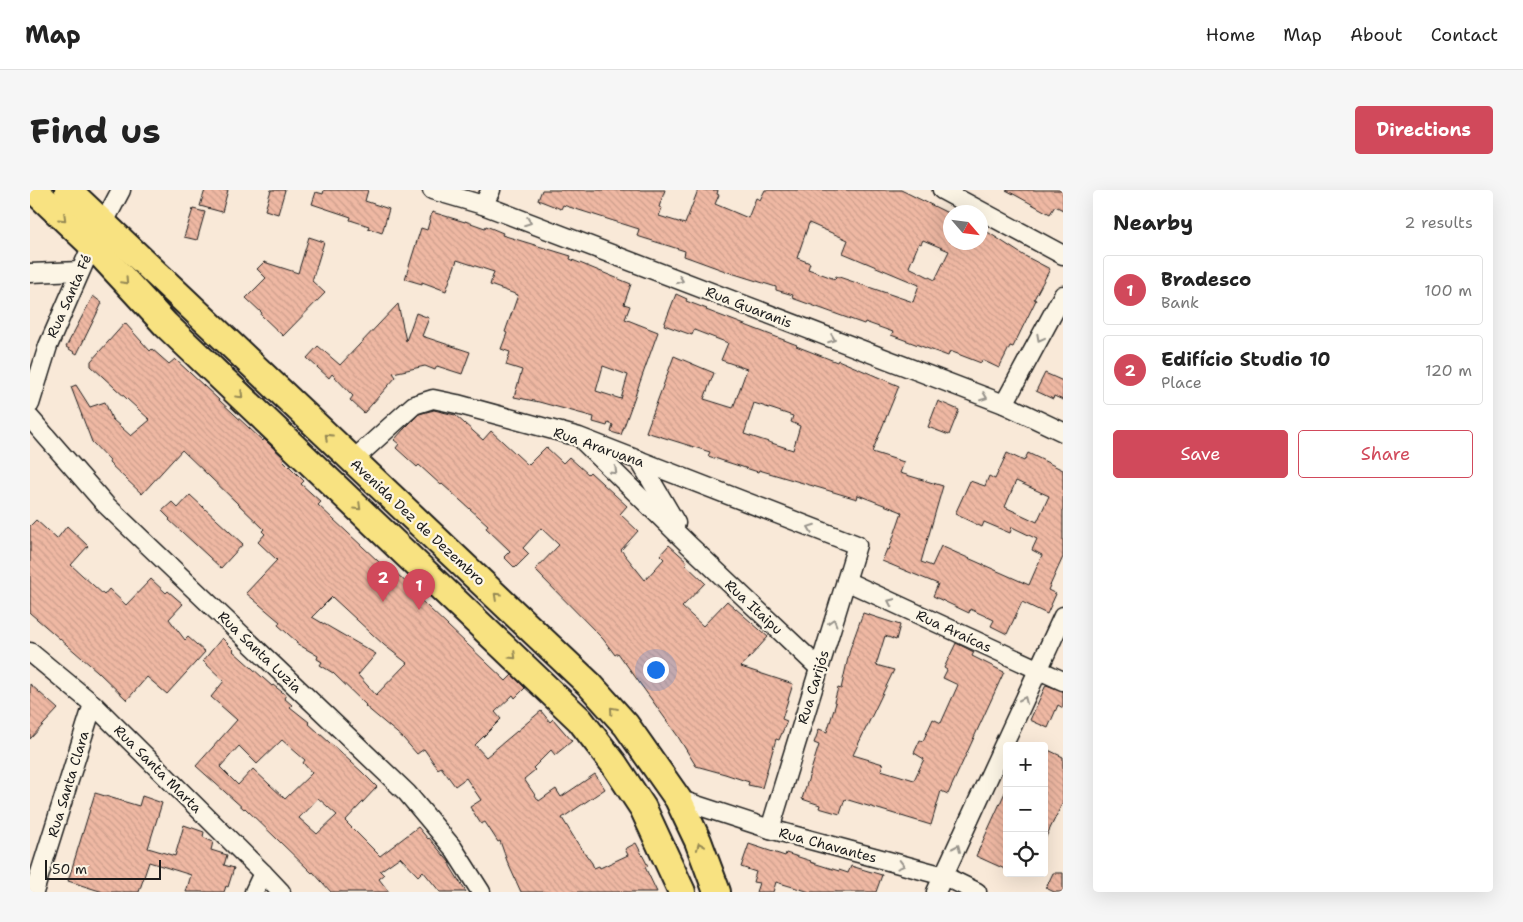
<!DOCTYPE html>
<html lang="en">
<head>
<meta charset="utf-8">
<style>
  body { margin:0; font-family:"Shantell Sans",sans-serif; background:#f6f6f6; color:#222 }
  .controls { position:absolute; right:15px; bottom:15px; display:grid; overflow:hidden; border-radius:5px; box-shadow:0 5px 20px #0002 }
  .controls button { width:45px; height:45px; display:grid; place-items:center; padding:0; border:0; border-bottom:1px solid #e0e0e0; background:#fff; color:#222; font:25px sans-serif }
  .compass { position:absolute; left:913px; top:15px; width:45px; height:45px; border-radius:50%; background:#fff; box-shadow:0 5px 20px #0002; rotate:118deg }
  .scale { position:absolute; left:15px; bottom:12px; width:116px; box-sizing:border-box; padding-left:5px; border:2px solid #1c1c1c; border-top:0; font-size:14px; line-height:18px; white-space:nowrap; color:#1c1c1c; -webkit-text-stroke:4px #fcf5e5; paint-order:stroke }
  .you { position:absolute; left:625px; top:479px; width:18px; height:18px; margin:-12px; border:4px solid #fff; border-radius:50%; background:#1a73e8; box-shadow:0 0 0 8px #1a73e833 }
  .badge { display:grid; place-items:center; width:32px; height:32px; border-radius:50%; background:#d1495b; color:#fff; font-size:16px; font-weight:700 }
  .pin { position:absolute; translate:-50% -41px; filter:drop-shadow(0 1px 2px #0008) }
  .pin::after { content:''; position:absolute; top:26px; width:18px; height:15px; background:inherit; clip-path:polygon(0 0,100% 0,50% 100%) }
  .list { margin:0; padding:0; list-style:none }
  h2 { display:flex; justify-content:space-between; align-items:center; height:65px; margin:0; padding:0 20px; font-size:21px }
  h2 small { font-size:16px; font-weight:400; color:#767676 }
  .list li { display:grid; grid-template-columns:32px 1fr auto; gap:15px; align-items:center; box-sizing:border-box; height:70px; margin:0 10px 10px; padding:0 10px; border:1px solid #e0e0e0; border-radius:5px }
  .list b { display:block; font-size:19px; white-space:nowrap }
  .list p { margin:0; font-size:16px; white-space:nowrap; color:#767676 }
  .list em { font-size:16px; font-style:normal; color:#767676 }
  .actions { display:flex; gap:10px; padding:15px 20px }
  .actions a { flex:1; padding:11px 0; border:1px solid #d1495b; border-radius:5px; text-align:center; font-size:18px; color:#d1495b }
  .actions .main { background:#d1495b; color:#fff }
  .icon { flex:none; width:28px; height:28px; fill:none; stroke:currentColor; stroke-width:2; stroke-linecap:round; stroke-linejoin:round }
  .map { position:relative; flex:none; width:1033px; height:702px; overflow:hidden; border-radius:5px }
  header { display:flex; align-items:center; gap:30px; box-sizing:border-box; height:70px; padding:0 25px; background:#fff; border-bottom:1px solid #e0e0e0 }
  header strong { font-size:24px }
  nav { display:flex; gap:28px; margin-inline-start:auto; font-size:18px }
  .intro { display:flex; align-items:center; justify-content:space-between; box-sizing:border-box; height:120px; padding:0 30px }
  h1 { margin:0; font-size:35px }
  .button { padding:12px 22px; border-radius:5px; background:#d1495b; color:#fff; font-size:18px; font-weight:700 }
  main { display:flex; gap:30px; padding:0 30px }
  aside { flex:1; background:#fff; border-radius:5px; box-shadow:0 5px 20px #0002 }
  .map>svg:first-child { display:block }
</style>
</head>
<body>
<header>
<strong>Map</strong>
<nav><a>Home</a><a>Map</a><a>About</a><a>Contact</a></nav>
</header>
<div class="intro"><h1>Find us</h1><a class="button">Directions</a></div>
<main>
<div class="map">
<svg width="1033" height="702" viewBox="0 0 1033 702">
  <defs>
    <pattern id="building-back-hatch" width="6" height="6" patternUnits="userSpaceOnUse" patternTransform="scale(1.25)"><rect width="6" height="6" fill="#efb8a3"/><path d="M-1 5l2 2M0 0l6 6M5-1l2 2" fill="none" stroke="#cc9e8c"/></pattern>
  </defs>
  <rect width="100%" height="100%" fill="#f9e9d8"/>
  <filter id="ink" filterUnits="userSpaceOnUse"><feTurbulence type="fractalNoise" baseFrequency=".02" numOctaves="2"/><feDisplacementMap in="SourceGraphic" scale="10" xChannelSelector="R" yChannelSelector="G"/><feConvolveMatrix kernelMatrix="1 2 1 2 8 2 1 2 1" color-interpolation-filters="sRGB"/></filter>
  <g filter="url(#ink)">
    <g fill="url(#building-back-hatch)" stroke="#1c1c1c" fill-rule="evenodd">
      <path d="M175,0H198L192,22L170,16Z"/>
      <path d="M241,0H255L248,24L235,20Z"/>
      <path d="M294,0H338L335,11L359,19L352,43L338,38L339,36L320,30L321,27L282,14L286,2L293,4Z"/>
      <path d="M512,0H635L629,17L632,18L629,26L655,34L668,0H688L687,4L689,5L685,14L718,28L726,8L730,10L735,0H871L920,24V52H950V37L993,65L1020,79L1004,109L1006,110L983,157L980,156L969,178L952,170L951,173L920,161L918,166L861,145L863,142L835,132L834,134L762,108L763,105L746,100V97L698,82L654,66L655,61L607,46L609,39L533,15L531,19L508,10ZM779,33L818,50L813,63L889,95L883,112L806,86L805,89L778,79L780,73L767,68ZM893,50L919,61L905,90L879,77L889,53L891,54Z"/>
      <path d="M976,0H1033V20L1025,16L1020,24Z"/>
      <path d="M163,19L175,22L167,50L154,47Z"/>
      <path d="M402,22L435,32V31L455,38L456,36L473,43L472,45L541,66L540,69L601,94L594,114L600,116L595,129L628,142L591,245L581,242L583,235L578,233L577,236L563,232L564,227L509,212L484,207L492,180L476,175L480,162L471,159L477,143L475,142L488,105L460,95L464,82L427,70L416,101L392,92V94L375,89L391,38L397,40ZM573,176L598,185L591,209L566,201Z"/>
      <path d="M279,47L294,52L282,91L295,103L253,146L231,125L232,123L216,108L236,88L227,79L234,72L268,83Z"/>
      <path d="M646,104L657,109L656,111L677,119L676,120L767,155L766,156L807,172L808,170L869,196L842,262L874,272L870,283L913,296L891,372L902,376L911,356L999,395L1012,365L1002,360L1007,349L982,337L980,343L954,332L952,337L925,324L940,291L955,296L959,286L965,289L977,263L994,271L998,263L1033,280V367L1018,400L1026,404L1017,424L992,412L977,444L961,436L964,430L940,419L939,423L903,406L908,394L852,371L857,359L859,360L872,322L828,305L827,309L729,280L728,282L678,266L680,262L616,242L644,166L684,183L674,209L703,218L717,179L691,170L698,153L664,140L662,145L634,135ZM724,213L763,226L761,232L770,236L763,260L714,244ZM986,291L1019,306L1007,332L975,317Z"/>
      <path d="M63,106L72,113L47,164L36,157Z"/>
      <path d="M368,114L376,151L386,123L399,128L392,146L440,162L432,184L407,176L405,180L395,176L363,183L366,187L334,223L320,210L323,206L302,184L299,188L277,168L288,156L310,175Z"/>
      <path d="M95,133L120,161L122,159L139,174L145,169L233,251L234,249L254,268L253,270L274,291L271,294L291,312L288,315L363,385L365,382L381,397L379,399L476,491L482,485L495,498L485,508L483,505L465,522L471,529L445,555L456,567L511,521L520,532L523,529L542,551L525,565L521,560L503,578L505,580L494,589L509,611L526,599L531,607L565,584L575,599L532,628L548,654L562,673L564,678L569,676L570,678L598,665L595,659L606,653L618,676L615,677L627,702H491L477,671L470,651L468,652L455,632L451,634L440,617L451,610L436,588L425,596L411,577L408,579L394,559L387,564L373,548L335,516L336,515L303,483L290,475L292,472L287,469L288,466L266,453L267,452L248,435L250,432L216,403L247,370L228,352L235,344L232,341L234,339L152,260L112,304L79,273L80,271L62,252L41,197L46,195L60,217L75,212L82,229L101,246L120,230L61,176V171ZM302,407L354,455L377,473L346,505L328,485L346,464L282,427Z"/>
      <path d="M1015,183L1033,191V210L1024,206L1023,209L1006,201Z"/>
      <path d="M908,211L929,220L919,245L898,237Z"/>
      <path d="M404,220L425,225L453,250L461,241L498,275L516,257L533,273L539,267L558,284L560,282L597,316L590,324L608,341L591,360L615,390L634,369L630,365L639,355L657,371L655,374L675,393L652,417L673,436L697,411L738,447L711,477L763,494L752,529L757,531L749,550L746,549L732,598L718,595L719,592L695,584L666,576L647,545L588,463L585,465L573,449L505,380L529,355L511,338L493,358L499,364L485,378L474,367L480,361L456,338L458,335L412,294L411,295L389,275L387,277L366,258L369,254L364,250L374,239L389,224Z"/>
      <path d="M160,305L213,354L191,378L139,330L140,329L132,321L142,312L148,318Z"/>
      <path d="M6,330L27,349L37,336L58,356L41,375L74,405L79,399L96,415L121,389L136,403L138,401L153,414L139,429L155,450L158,447L175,462L137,504L117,487L97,510L67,481L0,423V336Z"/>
      <path d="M833,423L870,435L866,450L855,446L846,475L864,480L823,565L853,574L851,580L884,590L894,569L884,563L890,550L893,551L903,529L911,533L928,495L913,488L917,480L914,478L926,453L944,462L942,466L974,482L918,604L911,601L901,635L815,609L810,624L789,618L790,615L772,609L789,555L784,553L789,539L797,542L806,513L804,512L808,498L811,499L820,459Z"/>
      <path d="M192,448L204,460L203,461L242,496L243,495L256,505L254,508L262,515L260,517L279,532L278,533L332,582L347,597L315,631L350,666L388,637L398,649L399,648L420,673V676L436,702H410L393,681L388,686L370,667L350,681L354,685L349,689L359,702H301L283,682L282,683L215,618L214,619L166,576L207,530L181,507L194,491L173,471ZM252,550L275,570L273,573L282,583L255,609L223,579L208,595L190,577L209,556L227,574ZM288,608L307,625L287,644L269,628Z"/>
      <path d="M0,494L28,519L0,549Z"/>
      <path d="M1016,495L1033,501V518L1028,515L1018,538L1000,530Z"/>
      <path d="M1014,558L1033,567V612L1014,651Z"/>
      <path d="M977,598V680L946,666Z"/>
      <path d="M65,603L109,616L112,606L132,613L118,658L145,666L154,635L174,642L173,647L183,652L181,660L197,665L194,675L204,678L198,697L196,696L194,702H156L161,685L119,672L109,702H73L38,691Z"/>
      <path d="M719,654L755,666L756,663L781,671L780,672L809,681V680L818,683L821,676L852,685L846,702H780L746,692L743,702H726L729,693L723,692L726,682L711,677Z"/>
      <path d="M1023,683H1033V702H1024L1016,698Z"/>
    </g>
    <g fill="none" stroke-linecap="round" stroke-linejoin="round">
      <g stroke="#1c1c1c" stroke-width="21">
        <g id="minor">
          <path d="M402,0L453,15L974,214L1033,242"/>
          <path d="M912,0L1033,65"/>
          <path d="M453,15L461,0"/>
          <path d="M0,83L50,81"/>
          <path d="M0,214L18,156L62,55L91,0"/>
          <path d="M974,214L1033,105"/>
          <path d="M0,228L75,314L377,603L423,658L451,702"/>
          <path d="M554,252L659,355L789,478"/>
          <path d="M323,270L384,215L403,209L427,214L549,247L827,355L740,639"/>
          <path d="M609,270L646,333"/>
          <path d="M816,391L1033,491"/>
          <path d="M0,462L63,514L233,683L251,702"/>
          <path d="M648,609L740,639L914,686L947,702"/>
          <path d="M4,702L63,514"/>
          <path d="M224,702L233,683"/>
          <path d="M906,702L1033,426"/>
        </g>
      </g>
      <g stroke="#1c1c1c" stroke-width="30">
        <g id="highway">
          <path d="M4,0L62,55L136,135L550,530L584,574L613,618L652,702"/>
          <path d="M38,0L560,495L596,535L648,609L668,651L687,702"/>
        </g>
      </g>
      <use href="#minor" stroke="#fcf5e5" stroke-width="18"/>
      <use href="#highway" stroke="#f8e281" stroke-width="26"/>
    </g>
    <defs><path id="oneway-chevron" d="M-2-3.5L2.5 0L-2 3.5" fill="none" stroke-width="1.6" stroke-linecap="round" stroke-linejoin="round" transform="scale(1.25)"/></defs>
    <g stroke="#958954">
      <use href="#oneway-chevron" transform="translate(33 28) rotate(44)"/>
      <use href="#oneway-chevron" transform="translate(95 91) rotate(47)"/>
      <use href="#oneway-chevron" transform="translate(210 205) rotate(44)"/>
      <use href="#oneway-chevron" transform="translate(298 247) rotate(-136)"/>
      <use href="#oneway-chevron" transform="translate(328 317) rotate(44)"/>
      <use href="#oneway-chevron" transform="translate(467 406) rotate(-137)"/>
      <use href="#oneway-chevron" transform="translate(483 466) rotate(44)"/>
      <use href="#oneway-chevron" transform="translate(583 520) rotate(-131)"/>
      <use href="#oneway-chevron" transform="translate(670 656) rotate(-112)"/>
    </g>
    <g stroke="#97938b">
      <use href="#oneway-chevron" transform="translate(498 32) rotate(21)"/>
      <use href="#oneway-chevron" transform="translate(650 90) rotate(21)"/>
      <use href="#oneway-chevron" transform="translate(1010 148) rotate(118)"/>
      <use href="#oneway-chevron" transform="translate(802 149) rotate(21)"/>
      <use href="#oneway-chevron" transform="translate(954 207) rotate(21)"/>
      <use href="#oneway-chevron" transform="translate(584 281) rotate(44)"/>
      <use href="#oneway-chevron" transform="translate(781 338) rotate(-159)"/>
      <use href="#oneway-chevron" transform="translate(861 412) rotate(-155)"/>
      <use href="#oneway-chevron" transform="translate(803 432) rotate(-73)"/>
      <use href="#oneway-chevron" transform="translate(994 510) rotate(-66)"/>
      <use href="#oneway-chevron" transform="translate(927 658) rotate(-66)"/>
      <use href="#oneway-chevron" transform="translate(871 675) rotate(15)"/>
    </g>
  </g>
  <g text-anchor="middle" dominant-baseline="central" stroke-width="4.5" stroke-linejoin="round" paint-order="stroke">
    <g font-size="14" fill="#1c1c1c" stroke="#fcf5e5">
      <text transform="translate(39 106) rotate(-66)">Rua Santa Fé</text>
      <text transform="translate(719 117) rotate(21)">Rua Guaranis</text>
      <text transform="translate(569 257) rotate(19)">Rua Araruana</text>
      <text transform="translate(388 332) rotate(43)">Avenida Dez de Dezembro</text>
      <text transform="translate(724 417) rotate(43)">Rua Itaipu</text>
      <text transform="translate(924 441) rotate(25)">Rua Araícas</text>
      <text transform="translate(230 462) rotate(44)">Rua Santa Luzia</text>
      <text transform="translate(783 497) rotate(-73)">Rua Carijós</text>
      <text transform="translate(128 579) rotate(45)">Rua Santa Marta</text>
      <text transform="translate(38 594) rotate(-73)">Rua Santa Clara</text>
      <text transform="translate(798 655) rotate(15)">Rua Chavantes</text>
    </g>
  </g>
</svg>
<div class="controls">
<button>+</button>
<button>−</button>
<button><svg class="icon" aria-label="locate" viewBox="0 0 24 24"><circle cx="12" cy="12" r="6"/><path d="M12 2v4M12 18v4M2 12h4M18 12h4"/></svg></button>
</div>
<svg class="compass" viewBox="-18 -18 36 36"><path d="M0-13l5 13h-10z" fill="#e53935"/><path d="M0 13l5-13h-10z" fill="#767676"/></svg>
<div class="scale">50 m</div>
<div class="you"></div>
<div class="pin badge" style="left:389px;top:420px">1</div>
<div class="pin badge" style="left:353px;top:412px">2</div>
</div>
<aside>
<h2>Nearby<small>2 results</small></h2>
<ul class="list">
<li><span class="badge">1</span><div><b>Bradesco</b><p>Bank</p></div><em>100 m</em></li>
<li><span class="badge">2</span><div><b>Edifício Studio 10</b><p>Place</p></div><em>120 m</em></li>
</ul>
<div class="actions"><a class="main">Save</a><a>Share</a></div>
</aside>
</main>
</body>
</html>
